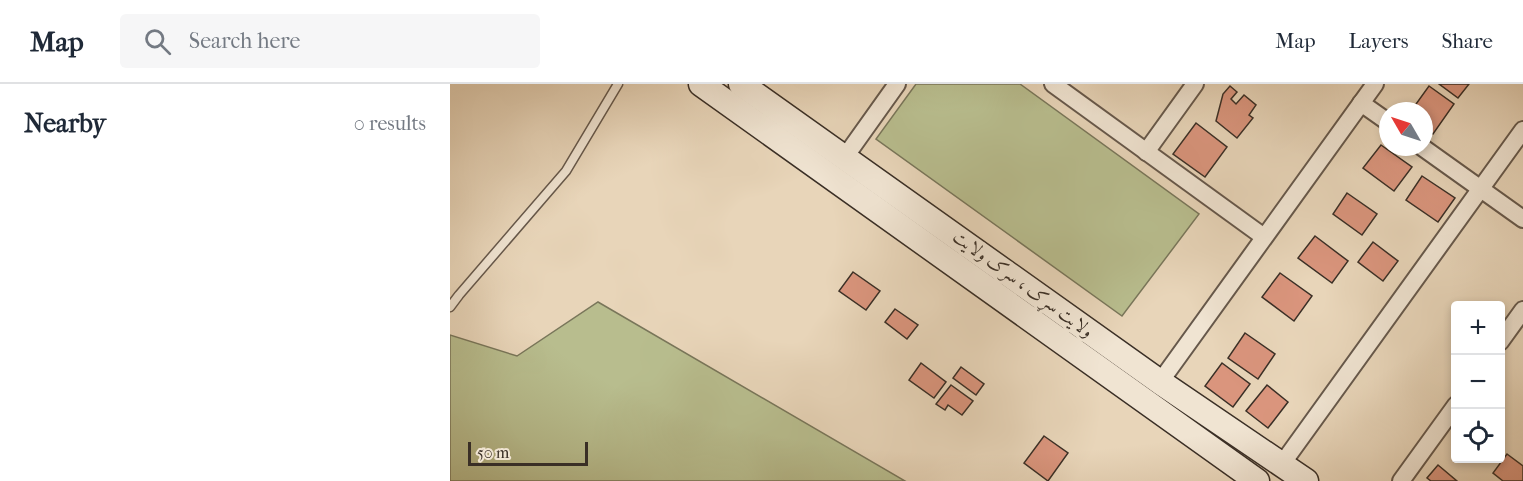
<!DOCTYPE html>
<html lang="en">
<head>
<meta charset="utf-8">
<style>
  body { margin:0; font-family:"IM FELL French Canon",Amiri,serif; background:#f6f6f7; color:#1f2937 }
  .controls { position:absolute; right:18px; bottom:18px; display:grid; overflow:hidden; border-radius:6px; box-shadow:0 3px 9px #0003 }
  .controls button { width:54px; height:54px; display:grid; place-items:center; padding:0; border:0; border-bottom:2px solid #e0e1e3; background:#fff; color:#1f2937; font:30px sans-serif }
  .compass { position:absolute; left:929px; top:18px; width:54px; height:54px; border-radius:50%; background:#fff; box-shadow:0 3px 9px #0003; rotate:309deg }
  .scale { position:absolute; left:18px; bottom:15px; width:120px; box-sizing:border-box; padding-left:6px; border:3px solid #3a2f26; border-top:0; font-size:16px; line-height:21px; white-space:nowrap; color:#3a2f26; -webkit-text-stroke:4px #f0e4d2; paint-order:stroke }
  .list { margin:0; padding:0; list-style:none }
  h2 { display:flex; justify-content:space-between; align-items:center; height:78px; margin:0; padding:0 24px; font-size:26px }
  h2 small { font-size:20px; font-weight:400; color:#747a83 }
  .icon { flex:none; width:33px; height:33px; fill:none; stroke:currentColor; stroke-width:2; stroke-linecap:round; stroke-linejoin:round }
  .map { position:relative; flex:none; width:1073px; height:397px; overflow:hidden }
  header { display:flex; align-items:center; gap:36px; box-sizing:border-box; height:84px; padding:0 30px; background:#fff; border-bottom:2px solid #e0e1e3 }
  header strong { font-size:28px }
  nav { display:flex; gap:33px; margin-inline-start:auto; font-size:21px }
  .search { width:420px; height:54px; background:#f6f6f7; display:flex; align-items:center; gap:15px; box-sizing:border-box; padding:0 21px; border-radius:6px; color:#747a83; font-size:22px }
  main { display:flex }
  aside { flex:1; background:#fff }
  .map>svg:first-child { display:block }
</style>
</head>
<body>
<header>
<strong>Map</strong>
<div class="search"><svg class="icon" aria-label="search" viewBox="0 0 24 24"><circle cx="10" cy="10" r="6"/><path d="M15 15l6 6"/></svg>Search here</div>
<nav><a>Map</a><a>Layers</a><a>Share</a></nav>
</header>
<main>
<aside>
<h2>Nearby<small>0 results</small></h2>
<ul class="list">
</ul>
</aside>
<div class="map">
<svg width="1073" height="397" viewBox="0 0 1073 397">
  <rect width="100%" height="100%" fill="#e8d5b9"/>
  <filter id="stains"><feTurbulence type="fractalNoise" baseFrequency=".00333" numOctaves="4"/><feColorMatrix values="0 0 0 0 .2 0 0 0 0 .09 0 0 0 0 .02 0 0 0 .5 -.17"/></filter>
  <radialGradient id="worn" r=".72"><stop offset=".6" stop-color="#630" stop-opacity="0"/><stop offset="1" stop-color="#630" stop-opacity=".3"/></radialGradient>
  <g fill="#b8bd8e" stroke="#79765a" stroke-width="1.5">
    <path d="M466,0H570L749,130L672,232L426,55Z"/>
    <path d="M148,218L455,397H0V251L67,272Z"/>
  </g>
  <g fill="#da957d" stroke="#3a2f26" stroke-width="1.5">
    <path d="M989,0H1019L1008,14Z"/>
    <path d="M780,2L787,8L781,15L786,20L794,11L806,21L799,31L803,34L787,54L766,37L773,10Z"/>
    <path d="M979,2L1004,20L983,50L974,43V27H961Z"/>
    <path d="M746,39L777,63L755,93L723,70Z"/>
    <path d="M931,61L962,83L944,107L913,84Z"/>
    <path d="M972,92L1005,114L988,138L956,116Z"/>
    <path d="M897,109L927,130L912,151L883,130Z"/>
    <path d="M865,152L898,177L882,199L848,174Z"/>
    <path d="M923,158L948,177L933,197L908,178Z"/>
    <path d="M403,188L430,207L416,226L389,207Z"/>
    <path d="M830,189L862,212L844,237L812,213Z"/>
    <path d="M445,225L468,241L457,255L435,238Z"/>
    <path d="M795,249L825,270L808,295L778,274Z"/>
    <path d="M471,279L496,298L484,314L459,296Z"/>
    <path d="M772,279L800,300L783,323L755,302Z"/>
    <path d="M511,283L534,300L526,311L503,294Z"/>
    <path d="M501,301L523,317L512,331L498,321L495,326L486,320Z"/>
    <path d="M817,301L838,318L818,344L796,327Z"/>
    <path d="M594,352L618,369L598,397L574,379Z"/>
    <path d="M1057,370L1073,382V397H1053L1043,389Z"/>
    <path d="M988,381L1007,397H981L977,394Z"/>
  </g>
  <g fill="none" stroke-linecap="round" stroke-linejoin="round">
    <g stroke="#66584b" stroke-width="11">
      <path id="lane" d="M0,223L9,211L116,87L168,0"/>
    </g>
    <g stroke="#66584b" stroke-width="20">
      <g id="street">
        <path d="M603,0L814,153"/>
        <path d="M911,19L938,38"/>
        <path d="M972,63L1073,135"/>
        <path d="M696,68L745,0"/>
        <path d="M395,73L447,0"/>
        <path d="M1050,258L1073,226"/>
        <path d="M710,298L925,0"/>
        <path d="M832,380L1073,46"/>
        <path d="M951,397L1006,321"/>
      </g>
    </g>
    <g stroke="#3a2f26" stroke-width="27">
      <g id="secondary">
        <path d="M251,0L807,397"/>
        <path d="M291,0L710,298L856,397"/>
      </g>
    </g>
    <use href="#lane" stroke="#f0e4d2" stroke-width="8"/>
    <use href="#street" stroke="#f0e4d2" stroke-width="16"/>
    <use href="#secondary" stroke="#f0e4d2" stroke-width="24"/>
  </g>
  <g text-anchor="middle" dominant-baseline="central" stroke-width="6" stroke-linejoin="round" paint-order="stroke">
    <g font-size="18" fill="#3a2f26" stroke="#f0e4d2">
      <text transform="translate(573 200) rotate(36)">ولایت سړک ، سرک ولایت</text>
    </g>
  </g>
  <rect width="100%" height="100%" filter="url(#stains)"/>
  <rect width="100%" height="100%" fill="url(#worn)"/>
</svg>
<div class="controls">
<button>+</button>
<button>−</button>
<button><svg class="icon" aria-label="locate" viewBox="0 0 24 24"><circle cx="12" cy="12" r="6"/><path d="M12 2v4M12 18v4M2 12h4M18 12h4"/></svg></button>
</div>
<svg class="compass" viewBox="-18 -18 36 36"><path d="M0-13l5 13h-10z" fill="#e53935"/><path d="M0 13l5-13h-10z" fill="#747a83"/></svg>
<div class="scale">50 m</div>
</div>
</main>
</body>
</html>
